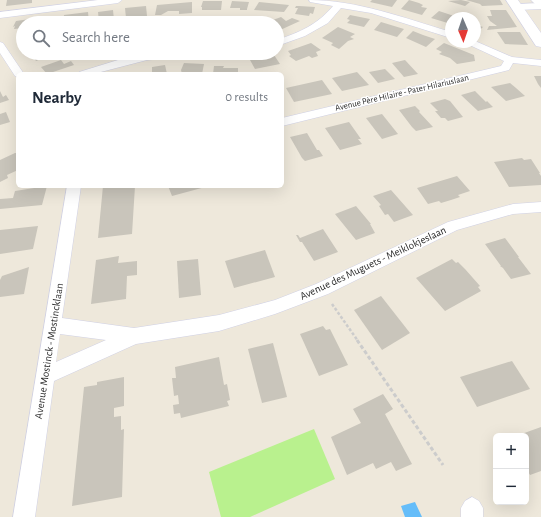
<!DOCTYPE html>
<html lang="en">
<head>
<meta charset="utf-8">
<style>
  body { margin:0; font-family:"Alegreya Sans",sans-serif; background:#f6f6f7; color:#1f2937 }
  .controls { position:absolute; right:12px; bottom:12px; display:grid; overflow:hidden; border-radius:6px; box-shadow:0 4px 16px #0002 }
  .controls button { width:36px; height:36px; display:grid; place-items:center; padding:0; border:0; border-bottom:1px solid #e0e1e3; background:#fff; color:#1f2937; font:20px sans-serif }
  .compass { position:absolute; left:445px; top:12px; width:36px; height:36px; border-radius:50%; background:#fff; box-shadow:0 4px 16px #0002; rotate:178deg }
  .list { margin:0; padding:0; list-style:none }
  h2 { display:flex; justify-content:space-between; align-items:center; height:52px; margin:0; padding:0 16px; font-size:17px }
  h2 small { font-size:13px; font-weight:400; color:#747a83 }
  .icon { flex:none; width:22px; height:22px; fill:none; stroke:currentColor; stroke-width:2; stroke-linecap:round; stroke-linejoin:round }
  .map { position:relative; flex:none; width:541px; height:517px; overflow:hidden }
  .search { position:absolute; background:#fff; box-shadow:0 4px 16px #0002; left:16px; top:16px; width:268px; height:44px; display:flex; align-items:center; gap:10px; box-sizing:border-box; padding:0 14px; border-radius:22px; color:#747a83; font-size:15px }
  .panel { position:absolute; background:#fff; box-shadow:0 4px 16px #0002; left:16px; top:72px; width:268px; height:116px; border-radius:6px }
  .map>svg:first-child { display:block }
</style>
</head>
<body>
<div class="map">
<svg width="541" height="517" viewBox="0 0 541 517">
  <rect width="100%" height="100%" fill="#eee8db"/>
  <path fill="#b9f18e" d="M314,429L335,479L250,517H221L209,472Z"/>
  <path fill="#65bdf9" d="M415,502L422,517H405L401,506Z"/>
  <g fill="#c9c5bb">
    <path d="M7,0H32V3L6,6Z"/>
    <path d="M372,0H397L392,7L370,2Z"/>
    <path d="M409,0L419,3L423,5L421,7L427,8L422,15L401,9Z"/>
    <path d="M461,0L470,2L465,6L448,1Z"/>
    <path d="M466,0H500L503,5L482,6L480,4Z"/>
    <path d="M203,1H222L221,10H202V7H201Z"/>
    <path d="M232,1L249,2L247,9V10H240V8H230Z"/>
    <path d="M192,2V13L179,14V11H168L161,15H155L157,5Z"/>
    <path d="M259,2L289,5L284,12L254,10Z"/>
    <path d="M146,6L147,16L126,18L125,8Z"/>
    <path d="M296,6H299L315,7L313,14L310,13L309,16L295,14L298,8H295Z"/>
    <path d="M113,10L114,20L99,22L98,12Z"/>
    <path d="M490,10H506L517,27L487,30L489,26H497L490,21L487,16H492Z"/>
    <path d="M439,11L460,18H451V24L431,18Z"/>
    <path d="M88,12L89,22L63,23L64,15Z"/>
    <path d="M350,15L370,19L364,27L347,23L350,20L347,19Z"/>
    <path d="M281,17L286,21L292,18L300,21L278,31L277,23H265Z"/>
    <path d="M37,18L36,23H23V28L14,29L15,26L13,27L16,21Z"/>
    <path d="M381,22L404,29L397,37L374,30Z"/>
    <path d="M475,24L483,27L475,34Z"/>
    <path d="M338,27L355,34L350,37L354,39L348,41L339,49L331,45L333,43L322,38Z"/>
    <path d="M413,31L423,35L435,39L426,47L406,38Z"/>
    <path d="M497,32H520L528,45L505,44Z"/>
    <path d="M311,43L321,50L316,52L318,56L312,58L309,56L296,61L289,56L291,55L288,51Z"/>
    <path d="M444,43L474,55L475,61L457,64L450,58L439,54L442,52L436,49Z"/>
    <path d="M31,53H56L36,61Z"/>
    <path d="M274,55L280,64L255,69L250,60Z"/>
    <path d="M61,60L64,64L71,61L74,65L47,74L41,67Z"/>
    <path d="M405,60L418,74L404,77L392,63Z"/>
    <path d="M184,63L204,64L202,74H182L181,70Z"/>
    <path d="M165,65L167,74H152V67Z"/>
    <path d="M214,66H224L223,68H238V74H213Z"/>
    <path d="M385,69L395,79L378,83L369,72Z"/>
    <path d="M357,72L369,85L342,91L332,78Z"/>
    <path d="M534,76H541V88L538,84Z"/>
    <path d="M322,80L332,94L294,102L286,88Z"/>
    <path d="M510,83L516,88L525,96L506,101L491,87Z"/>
    <path d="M0,91L3,97L6,95L9,100L0,103Z"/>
    <path d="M475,91L486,102L487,101L493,107L478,111L461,95Z"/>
    <path d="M445,99L450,101L463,117L448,121L445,118H441L435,111H438L430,103Z"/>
    <path d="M415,106L420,111L419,112L433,127L416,131L412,127L399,110Z"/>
    <path d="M6,112L10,122L0,125V114Z"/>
    <path d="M382,114L398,134L382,139L366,118Z"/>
    <path d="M349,122L361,139H358L362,144L340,150L325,128Z"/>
    <path d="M307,133L317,150H319L323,156L305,161L302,158L290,137Z"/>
    <path d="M15,153H18V170L7,175L8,178L0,182V160Z"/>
    <path d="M522,158L524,160L531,159L540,173H539L541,176V185L509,187L494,162Z"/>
    <path d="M457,176L470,191L458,195L460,197L451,200L441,203L439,201L428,204L417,188Z"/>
    <path d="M47,186L42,205L0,209V199L13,198L15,191Z"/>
    <path d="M103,186H135L132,234L98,238Z"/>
    <path d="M168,186H209L172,196Z"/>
    <path d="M391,190L413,215L394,222L388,214L385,215L379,206L381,205L373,196Z"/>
    <path d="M356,206L371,224H370L375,233L356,240L335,214Z"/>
    <path d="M38,226L33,249L0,254V230Z"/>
    <path d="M323,229L338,252L314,261L302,242H300L296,235H298L300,238Z"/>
    <path d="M505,238L519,257H518L531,274L511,279L503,268L500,266H501L485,244Z"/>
    <path d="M265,250L275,277L234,288L225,261Z"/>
    <path d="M119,256L118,263L137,261V275L127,276L126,299L91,304L96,260Z"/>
    <path d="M198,259L201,295L179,298L177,261Z"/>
    <path d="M452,259L456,263L458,262L465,269L480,286L478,287L481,291L445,311L416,278Z"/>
    <path d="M29,267L24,294L0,297V280L2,276Z"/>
    <path d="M381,296L410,333L382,350L354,310Z"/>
    <path d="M323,326L326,330L330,329L348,365L319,376L300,334Z"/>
    <path d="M273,343L287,397L262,403L248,349Z"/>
    <path d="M219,357L224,385L227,384L230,400L227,401L229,406L181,418L180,413L174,414L173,405L179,404L178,395L174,396L172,378H176L175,367Z"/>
    <path d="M512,361L530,389L477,407L460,377Z"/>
    <path d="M124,377V406L114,408V417L121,416V430L124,429L122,497L72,506L84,387L97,385V382Z"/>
    <path d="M383,394L393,409L385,414L412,464L396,471L391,462L376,469L373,463L347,475L331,437L361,423L353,409Z"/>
    <path d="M541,427V471L530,475L526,468V436H516Z"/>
  </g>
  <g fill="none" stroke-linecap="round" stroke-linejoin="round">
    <g stroke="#d0d1e5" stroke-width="1">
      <g id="street">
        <path d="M98,0H122L118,3L0,18V12Z"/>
        <path d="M309,0C357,0 404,18 451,32V38L371,13L341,8L328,23L305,36L277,46V40C300,32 317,25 333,6L310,2Z"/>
        <path d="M541,3V9L518,10L514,7L518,4Z"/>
        <path d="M475,41L512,57L541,60V66L513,63L509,70L282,126V118L501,66L504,61L463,42Z"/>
        <path d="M0,42L3,43L24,74H18V77L15,76L0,53Z"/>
        <path d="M154,53H192L187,56L147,60L93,74H78L79,72L118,60Z"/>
        <path d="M67,186H81L62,318L134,328L219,315L275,300L316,284L448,222L513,204L541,202V212L513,214L457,230L328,294L275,314L219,331L136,344L54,381L35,517H13ZM60,334L106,340L56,362Z"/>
        <path d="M472,497L479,501L483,508V517H461V508L465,501Z"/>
      </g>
    </g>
    <g stroke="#d0d1e5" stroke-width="1">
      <g id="secondary">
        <path d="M506,0H518L541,33V47L536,46Z"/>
        <path d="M531,0H541V7L537,6Z"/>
      </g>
    </g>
    <path stroke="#ccc" stroke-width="2.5" stroke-dasharray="3 2" stroke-linecap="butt" d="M332,304L358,341"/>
    <path stroke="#ccc" stroke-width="3" stroke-dasharray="4 2.5" stroke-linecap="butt" d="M357,340L443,465"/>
    <use href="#street" fill="#fff" fill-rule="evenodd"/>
    <use href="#secondary" fill="#fff" fill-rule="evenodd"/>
  </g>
  <g text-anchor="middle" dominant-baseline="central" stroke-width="3" stroke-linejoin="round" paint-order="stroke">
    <g font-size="9" fill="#2b2b2b" stroke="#fff">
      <text transform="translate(402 93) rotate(-13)">Avenue Père Hilaire - Pater Hilariuslaan</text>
    </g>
    <g font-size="11" fill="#2b2b2b" stroke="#fff">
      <text transform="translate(373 263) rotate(-25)">Avenue des Muguets - Meiklokjeslaan</text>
      <text transform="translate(49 351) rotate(-81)">Avenue Mostinck - Mostincklaan</text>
    </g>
  </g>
</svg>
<div class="controls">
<button>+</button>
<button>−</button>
</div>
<svg class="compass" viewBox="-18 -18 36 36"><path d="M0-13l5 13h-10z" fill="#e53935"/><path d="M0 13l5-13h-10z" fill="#747a83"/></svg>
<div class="search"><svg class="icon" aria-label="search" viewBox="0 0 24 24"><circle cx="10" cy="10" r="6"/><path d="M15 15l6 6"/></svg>Search here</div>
<section class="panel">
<h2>Nearby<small>0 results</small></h2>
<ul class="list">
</ul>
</section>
</div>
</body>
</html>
